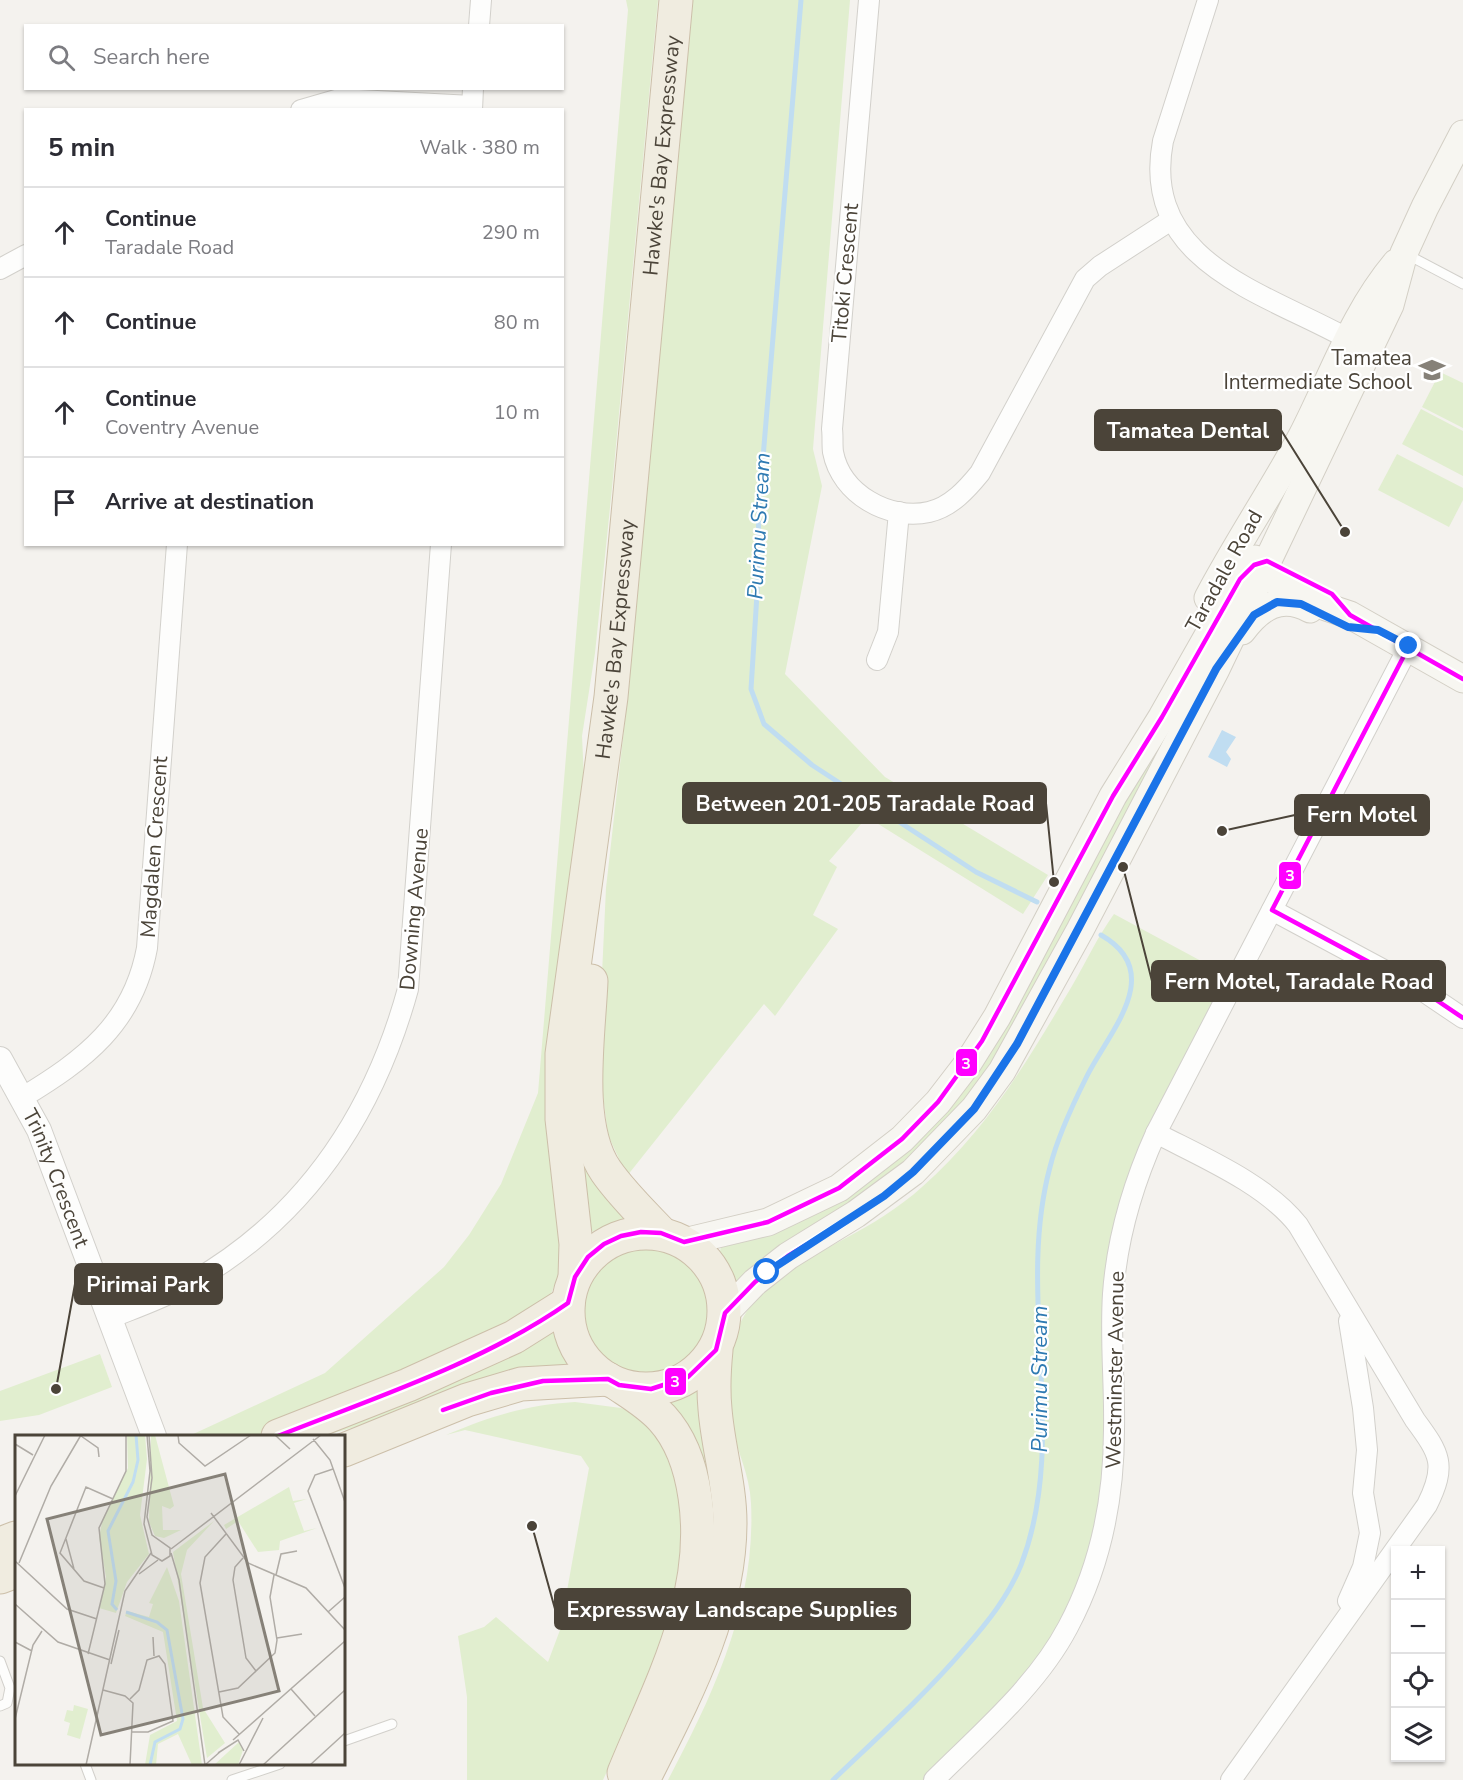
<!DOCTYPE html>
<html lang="en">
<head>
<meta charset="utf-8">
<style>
  body { margin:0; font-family:"Nunito Sans",sans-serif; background:#f2f2f3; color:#2b2b33 }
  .controls { position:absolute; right:18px; bottom:18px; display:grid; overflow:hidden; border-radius:0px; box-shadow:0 2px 4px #0004 }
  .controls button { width:54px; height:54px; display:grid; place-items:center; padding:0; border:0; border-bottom:2px solid #e1e1e2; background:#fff; color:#2b2b33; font:30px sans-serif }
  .stop { position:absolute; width:18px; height:18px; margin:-14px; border:4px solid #1a73e8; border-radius:50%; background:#fff }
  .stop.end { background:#1a73e8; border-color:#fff; box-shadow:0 2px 6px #0008 }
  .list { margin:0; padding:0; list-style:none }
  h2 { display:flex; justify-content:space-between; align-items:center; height:78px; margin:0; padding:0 24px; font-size:26px }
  h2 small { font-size:20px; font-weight:400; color:#7c7c81 }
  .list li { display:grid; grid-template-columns:39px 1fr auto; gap:18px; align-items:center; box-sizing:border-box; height:90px; padding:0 24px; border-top:2px solid #e1e1e2 }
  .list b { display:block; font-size:22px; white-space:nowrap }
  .list p { margin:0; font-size:20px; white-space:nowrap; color:#7c7c81 }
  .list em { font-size:20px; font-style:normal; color:#7c7c81 }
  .icon { flex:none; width:33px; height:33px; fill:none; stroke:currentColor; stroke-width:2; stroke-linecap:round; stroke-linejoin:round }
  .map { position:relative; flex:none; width:1463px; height:1780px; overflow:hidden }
  .search { position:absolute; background:#fff; box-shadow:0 2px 4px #0004; left:24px; top:24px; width:540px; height:66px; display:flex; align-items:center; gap:15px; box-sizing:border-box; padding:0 21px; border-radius:0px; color:#7c7c81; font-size:22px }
  .panel { position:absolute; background:#fff; box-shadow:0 2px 4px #0004; left:24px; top:108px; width:540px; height:438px; border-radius:0px }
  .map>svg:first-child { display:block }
</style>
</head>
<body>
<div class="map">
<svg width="1463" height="1780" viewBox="0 0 1463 1780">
  <rect width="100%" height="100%" fill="#f4f2ee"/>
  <g fill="#e1eecf">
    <path d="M626,0H658L612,488L595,653L582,736L585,800L561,1261L556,1282L550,1296L485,1335L256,1436H189L325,1373L444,1267L469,1235L501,1184L538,1093L628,10Z"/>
    <path d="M689,0H850L813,449L822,486L785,674L885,777L1048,875L1023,914L867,817L829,861L837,867L813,915L838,929L775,1016L764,1004L627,1176L608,1135L602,1087L600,1017L606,888L629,685Z"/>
    <path d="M1440,372L1463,383V428L1422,407Z"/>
    <path d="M1421,409L1463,431V476L1402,444Z"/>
    <path d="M1397,454L1463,488V500L1449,527L1378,490Z"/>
    <path d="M1241,594L1011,1036L961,1108L895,1174L736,1285L720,1252L721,1246L883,1169L1124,798Z"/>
    <path d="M1114,914L1203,962L1234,983L1121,1216L1099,1541L1033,1679L927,1780H668C714,1693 756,1604 751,1503C750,1475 736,1448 730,1421C725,1399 729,1350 738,1328C758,1282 802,1262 844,1239C871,1225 900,1207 922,1187C988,1129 1028,1060 1072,986C1086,962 1098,936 1114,914Z"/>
    <path d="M577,1086L631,1217L591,1232L588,1229Z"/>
    <circle cx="645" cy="1311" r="64"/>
    <path d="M557,1324L566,1352L575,1365L323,1436H306Z"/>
    <path d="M100,1354L112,1387L39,1415L0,1421V1391Z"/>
    <path d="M701,1388L720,1531L702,1591L658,1401L675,1400Z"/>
    <path d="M575,1402L621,1408L639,1415L675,1457L687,1521L674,1625L603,1780H467V1697L458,1636L484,1627L496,1617L548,1662L560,1630L589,1468L581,1456L465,1430L446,1435C491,1416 526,1405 575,1402Z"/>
  </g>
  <path fill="#c0ddf1" d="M1222,730L1236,737L1226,752L1231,759L1227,767L1208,757Z"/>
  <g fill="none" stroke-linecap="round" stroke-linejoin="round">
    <g stroke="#c0ddf1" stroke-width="5">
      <path d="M801,0L759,506L757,594L751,689L764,724L812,765L976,872L1037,902"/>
      <path d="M833,1780C878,1737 924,1696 965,1648C987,1623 1008,1597 1021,1565C1070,1438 1015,1297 1050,1167C1057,1139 1073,1104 1086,1078C1107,1034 1168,973 1101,935"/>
    </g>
    <g stroke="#d2d0cb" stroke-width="11">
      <g id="service">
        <path d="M1406,254L1463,284"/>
        <path d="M0,1661L10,1688L7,1703L0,1706"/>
        <path d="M344,1741L392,1724"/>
        <path d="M85,1764L91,1780"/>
        <path d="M232,1780L280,1764"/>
      </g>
    </g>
    <g stroke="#d2d0cb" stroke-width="22">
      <g id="minor">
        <path d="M869,0L832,429C833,436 832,444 833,452C841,494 889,521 929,512C951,507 967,489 980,473L1085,279L1100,266L1171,220"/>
        <path d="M1208,0L1163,141C1139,267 1275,295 1359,345"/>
        <path d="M479,26L481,0"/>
        <path d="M301,110L339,99L472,106"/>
        <path d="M472,110L473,88"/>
        <path d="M0,269L26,255"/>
        <path d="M877,660L888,632L899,512"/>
        <path d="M1272,910L1423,991L1463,1018"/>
        <path d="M23,1097C84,1060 133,1024 147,948L177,544"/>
        <path d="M1156,1133C1202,1157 1266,1184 1298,1225L1415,1420C1440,1454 1447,1465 1427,1505L1231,1780"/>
        <path d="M110,1318C135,1308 161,1299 185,1286C303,1221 373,1116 408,989L441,544"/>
        <path d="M1348,1601L1363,1567L1370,1533L1363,1493L1367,1450L1363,1408L1349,1321"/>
        <path d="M934,1780C981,1733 1037,1686 1068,1627C1101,1565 1114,1499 1114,1430C1115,1385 1110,1340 1113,1294C1117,1238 1133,1184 1156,1133L1409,646"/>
      </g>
    </g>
    <g stroke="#d2d0cb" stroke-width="26">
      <g id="tertiary">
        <path id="s1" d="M0,1059L39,1130L154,1436"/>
      </g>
    </g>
    <g stroke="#d3cfc5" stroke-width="29">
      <g id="secondary">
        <path d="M1255,559L1254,565L1261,573L1326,607L1350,615L1463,679"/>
        <path d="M1208,598C1237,543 1272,491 1302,436C1332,378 1353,314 1396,263"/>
        <path d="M1242,631C1260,607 1281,593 1310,609"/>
        <path d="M684,1242L768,1222L839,1188L902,1139L938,1102L968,1063L997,1017L1113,796L1162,717L1243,574"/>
        <path d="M725,1313L755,1282L788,1256L856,1214L913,1172L974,1109L1002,1071L1080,930L1216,669L1390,305L1404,253L1425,207L1463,134"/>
      </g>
    </g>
    <g stroke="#ccbfa9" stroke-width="35">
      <g id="trunk">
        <path d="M591,981C589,1034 574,1125 606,1171C622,1194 642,1213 661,1233"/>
        <circle cx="646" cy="1311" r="78"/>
        <path id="s2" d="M575,1277L576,1244L562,1119V1054L611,697L676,0"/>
        <path d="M619,1385C634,1395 649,1404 662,1418C682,1440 691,1469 695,1497C710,1596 660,1685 624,1773"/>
        <path d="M278,1436L408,1385L514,1337L568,1303"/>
        <path d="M344,1450L467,1400L521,1384L608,1379"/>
        <path d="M0,1544L16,1538"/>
        <path d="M0,1577L16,1571"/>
        <path d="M643,1780C683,1700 730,1615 730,1523C730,1484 718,1448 715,1409C713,1389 714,1370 716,1350"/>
      </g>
    </g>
    <use href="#service" stroke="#fdfdfc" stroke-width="9"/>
    <use href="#minor" stroke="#fdfdfc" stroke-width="20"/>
    <use href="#tertiary" stroke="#fdfdfc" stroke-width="24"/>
    <use href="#secondary" stroke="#f7f6f1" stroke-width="27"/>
    <use href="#trunk" stroke="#f0ece0" stroke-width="33"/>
    <g stroke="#fff" stroke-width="9">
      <g id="bus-1">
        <path d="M1409,646L1272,910L1423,991L1463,1018"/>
        <path d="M443,1410L491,1393L543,1381L608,1379L619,1385L651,1389L688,1377L716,1350L725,1313L755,1282L788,1256L843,1223"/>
        <path d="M278,1436C374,1398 484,1362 568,1303L575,1277L588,1257L604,1244L621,1236L641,1232L661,1233L684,1242L768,1222L839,1188L902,1139L938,1102L982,1041L1113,796L1162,717L1240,579L1254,565L1267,561L1332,594L1350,615L1463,679"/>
      </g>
    </g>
    <use href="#bus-1" stroke="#f0f" stroke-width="4.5"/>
  </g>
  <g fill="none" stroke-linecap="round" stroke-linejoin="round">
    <path stroke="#1a73e8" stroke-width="8" d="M767,1272L884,1196L913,1172L974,1109L1017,1044L1216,669L1254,615L1277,602L1301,604L1348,627L1378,630L1409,646"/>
  </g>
  <defs>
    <g id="school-bare" transform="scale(2.07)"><path d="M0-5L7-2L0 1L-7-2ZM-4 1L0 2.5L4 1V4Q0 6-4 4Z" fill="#868178" stroke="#fff" stroke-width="2.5" paint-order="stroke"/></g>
  </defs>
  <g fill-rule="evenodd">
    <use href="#school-bare" x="1432" y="370"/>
  </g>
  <g text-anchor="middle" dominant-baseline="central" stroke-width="4.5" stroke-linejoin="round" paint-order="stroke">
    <g font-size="21" fill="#4b4439" stroke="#fff">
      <text stroke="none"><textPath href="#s2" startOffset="1128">Hawke's Bay Expressway</textPath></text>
      <text transform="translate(845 273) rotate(-85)">Titoki Crescent</text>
      <text transform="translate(1224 571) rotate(-61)">Taradale Road</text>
      <text stroke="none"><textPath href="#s2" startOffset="642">Hawke's Bay Expressway</textPath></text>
      <text transform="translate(154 847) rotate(-86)">Magdalen Crescent</text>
      <text transform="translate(414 909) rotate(-85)">Downing Avenue</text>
      <text stroke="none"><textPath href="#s1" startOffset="132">Trinity Crescent</textPath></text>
      <text transform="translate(1115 1370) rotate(-89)">Westminster Avenue</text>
    </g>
    <g font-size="21" fill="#4b4439" stroke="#fff" text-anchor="end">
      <text x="1412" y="358">Tamatea<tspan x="1412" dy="24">Intermediate School</tspan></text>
    </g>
    <g font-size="22" font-style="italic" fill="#2e7ab2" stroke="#fff">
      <text transform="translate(759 526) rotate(-87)">Purimu Stream</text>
      <text transform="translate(1040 1379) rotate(-90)">Purimu Stream</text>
    </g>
  </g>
  <g transform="translate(15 1435)">
    <rect width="330" height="330" fill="#f4f2ee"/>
    <path d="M112,0H130L132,24L125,80L134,119L112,147L101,178L84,173L91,142L84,102L88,83L113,33ZM136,0H140L159,71L155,74L147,71L148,95H166L149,103L140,101L134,87ZM274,52L278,66L292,64L279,68L289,96L302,93L265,106L264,115L243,117L223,86L211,94L209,90ZM199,86L172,115L166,139L188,273L210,308L192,323L158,117ZM152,132L164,166L187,330H177L163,299L143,309L141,330H130L135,300L162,286L148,197L110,181L112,176L134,182L138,169L134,168ZM59,270L73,274L65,304L52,300L55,288L49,286L52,275L58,276ZM224,307L228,315L223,330H199Z" fill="#e1eecf"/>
    <path fill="none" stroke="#c0ddf1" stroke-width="3" d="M102,175L97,169L101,146L93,96L118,47L123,25L121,0M111,177L142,187L152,195L168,284L165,294L140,307L135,330"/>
    <path fill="none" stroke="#b0aca6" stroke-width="1.5" d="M132,0L135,36L129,89L137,120L147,126L155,121V113L137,100L132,82L137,43L134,0M163,0L164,8L190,31L236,0M260,0L275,14M66,1L83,13L84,22M298,4L315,25L330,67M0,9L18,20M318,34L300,40L293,56L330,153M0,61L30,0M196,78L233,128L291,153L330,195M211,99L190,122L185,148L208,282L224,299M51,104L59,134M156,114L306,0M156,118L164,145L190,330M228,123L220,132L218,145L231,223L241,236M0,126L52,174L82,184M4,128L36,51L66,0M124,139L143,125M261,140L266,119L282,116M89,153L69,146L45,118L71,52L98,64M0,169L43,207L95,225M313,177L330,162M138,202L139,221M262,203L287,199M0,207L17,216M73,219L90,149L84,93L111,36V0M96,229L104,195M276,254L300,281M88,255L110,261L118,268L115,330M204,257L223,253L260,218L262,205L255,162L259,140M115,264L124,255L132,225L144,221L150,229L158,286L133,297H117M0,284L18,210L27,196M218,305L330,206M203,318L223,305L229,316M71,330L110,156L136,118M190,330L206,316M224,330L248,283M248,330L330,255M295,330L330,298"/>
    <path fill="#868178" fill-opacity="0.15" stroke="#868178" stroke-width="3" d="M210,39L264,256L86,300L32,84Z"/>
    <rect width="330" height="330" fill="none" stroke="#4b4439" stroke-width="3"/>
  </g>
  <path fill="none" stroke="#4b4439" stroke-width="2" d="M1345 532L1281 430M1054 882L1046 803M1222 831L1295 815M1123 867L1152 981M56 1389L75 1284M532 1526L555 1609"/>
  <g fill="#4b4439" stroke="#fff" stroke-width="2">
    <circle cx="1345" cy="532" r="6"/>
    <circle cx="1054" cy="882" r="6"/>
    <circle cx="1222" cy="831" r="6"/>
    <circle cx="1123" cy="867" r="6"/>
    <circle cx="56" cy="1389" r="6"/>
    <circle cx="532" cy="1526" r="6"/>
  </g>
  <g fill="#4b4439" stroke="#4b4439" stroke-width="2">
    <rect x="1095" y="410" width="186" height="40" rx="6"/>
    <rect x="683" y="783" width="363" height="40" rx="6"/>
    <rect x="1295" y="795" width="134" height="40" rx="6"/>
    <rect x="1152" y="961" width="293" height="40" rx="6"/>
    <rect x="75" y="1264" width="147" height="40" rx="6"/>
    <rect x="555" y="1589" width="355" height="40" rx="6"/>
  </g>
  <g font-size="22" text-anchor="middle" font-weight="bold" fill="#fff">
    <text x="1188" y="438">Tamatea Dental</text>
    <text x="865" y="811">Between 201-205 Taradale Road</text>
    <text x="1362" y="822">Fern Motel</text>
    <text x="1299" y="989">Fern Motel, Taradale Road</text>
    <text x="148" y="1292">Pirimai Park</text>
    <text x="732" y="1617">Expressway Landscape Supplies</text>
  </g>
  <g stroke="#fff" stroke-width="2">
    <rect x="1278" y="861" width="24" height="29" rx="6" fill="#f0f"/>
    <rect x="955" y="1048" width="23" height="29" rx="6" fill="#f0f"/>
    <rect x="664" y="1367" width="23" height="29" rx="6" fill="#f0f"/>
  </g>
  <g font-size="16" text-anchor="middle" font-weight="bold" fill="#fff">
    <text x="1290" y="881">3</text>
    <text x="966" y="1069">3</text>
    <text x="675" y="1387">3</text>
  </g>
</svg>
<div class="controls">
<button>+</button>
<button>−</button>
<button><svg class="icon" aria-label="locate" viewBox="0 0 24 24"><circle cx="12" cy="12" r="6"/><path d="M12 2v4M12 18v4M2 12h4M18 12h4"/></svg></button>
<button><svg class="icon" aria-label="layers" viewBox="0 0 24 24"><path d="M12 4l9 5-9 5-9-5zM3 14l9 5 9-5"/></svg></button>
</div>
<div class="stop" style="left:767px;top:1272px"></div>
<div class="stop end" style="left:1409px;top:646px"></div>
<div class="search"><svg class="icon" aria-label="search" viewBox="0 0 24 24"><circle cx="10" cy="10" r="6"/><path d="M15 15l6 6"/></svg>Search here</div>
<section class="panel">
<h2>5 min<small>Walk · 380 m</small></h2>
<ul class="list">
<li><svg class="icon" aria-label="ahead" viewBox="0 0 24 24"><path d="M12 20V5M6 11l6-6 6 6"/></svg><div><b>Continue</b><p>Taradale Road</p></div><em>290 m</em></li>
<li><svg class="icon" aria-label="ahead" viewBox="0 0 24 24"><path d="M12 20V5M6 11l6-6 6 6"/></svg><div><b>Continue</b></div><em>80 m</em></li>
<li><svg class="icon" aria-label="ahead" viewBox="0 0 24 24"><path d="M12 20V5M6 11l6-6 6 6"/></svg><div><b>Continue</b><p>Coventry Avenue</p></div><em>10 m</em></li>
<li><svg class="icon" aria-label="arrive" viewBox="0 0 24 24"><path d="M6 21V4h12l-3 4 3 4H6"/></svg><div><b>Arrive at destination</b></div></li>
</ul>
</section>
</div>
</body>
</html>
